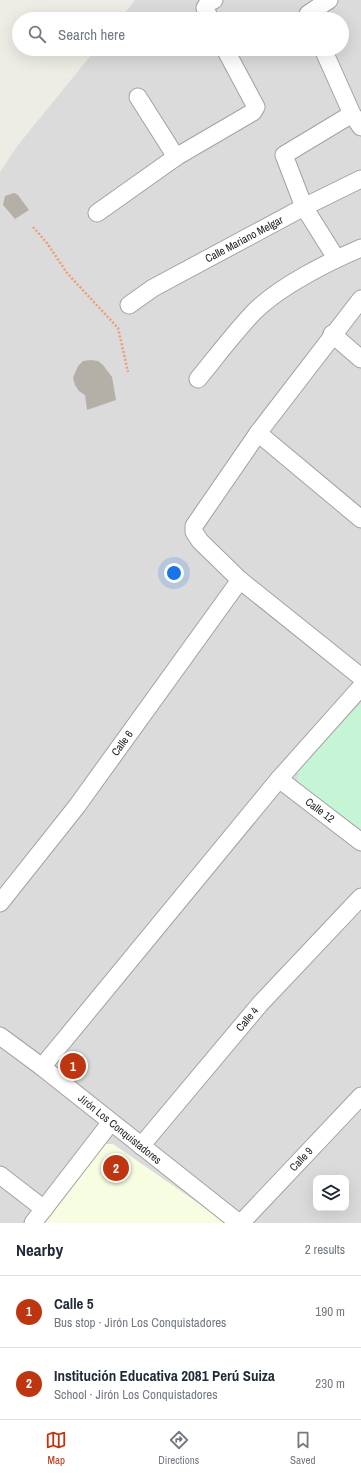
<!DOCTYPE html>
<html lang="en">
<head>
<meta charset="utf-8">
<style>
  body { margin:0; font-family:"Archivo Narrow",sans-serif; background:#f2f2f3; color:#1f2937 }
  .controls { position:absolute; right:12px; bottom:12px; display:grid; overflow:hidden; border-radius:8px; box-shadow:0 4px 16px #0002 }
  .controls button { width:36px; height:36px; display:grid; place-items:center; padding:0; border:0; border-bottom:1px solid #e0e1e3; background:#fff; color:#1f2937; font:20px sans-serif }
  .you { position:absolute; left:174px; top:573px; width:14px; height:14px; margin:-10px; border:3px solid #fff; border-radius:50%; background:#1a73e8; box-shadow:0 0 0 6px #1a73e833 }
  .badge { display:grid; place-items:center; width:26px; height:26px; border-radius:50%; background:#be360f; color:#fff; font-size:13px; font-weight:700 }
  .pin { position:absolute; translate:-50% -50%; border:2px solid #fff; box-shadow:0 1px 4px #0006 }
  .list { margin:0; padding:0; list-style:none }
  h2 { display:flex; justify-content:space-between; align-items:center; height:52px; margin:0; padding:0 16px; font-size:17px }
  h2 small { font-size:13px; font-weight:400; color:#747a83 }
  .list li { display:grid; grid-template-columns:26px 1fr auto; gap:12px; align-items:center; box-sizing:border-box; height:72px; padding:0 16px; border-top:1px solid #e0e1e3 }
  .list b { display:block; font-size:15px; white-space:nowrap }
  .list p { margin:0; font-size:13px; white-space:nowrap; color:#747a83 }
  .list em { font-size:13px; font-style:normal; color:#747a83 }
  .icon { flex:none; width:22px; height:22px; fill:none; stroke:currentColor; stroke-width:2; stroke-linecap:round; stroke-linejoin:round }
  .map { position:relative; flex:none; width:361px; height:1223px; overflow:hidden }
  .search { position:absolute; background:#fff; box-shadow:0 4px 16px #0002; left:12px; right:12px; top:12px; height:44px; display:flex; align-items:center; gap:10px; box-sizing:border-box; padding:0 14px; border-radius:22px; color:#747a83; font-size:15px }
  .sheet { height:196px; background:#fff }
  nav { display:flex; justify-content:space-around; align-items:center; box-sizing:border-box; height:56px; border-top:1px solid #e0e1e3; background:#fff; font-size:11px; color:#747a83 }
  nav a { display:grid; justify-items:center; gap:2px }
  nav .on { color:#be360f }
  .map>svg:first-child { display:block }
</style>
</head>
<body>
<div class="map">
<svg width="361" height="1223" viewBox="0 0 361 1223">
  <rect width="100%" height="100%" fill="#eeede5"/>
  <path fill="#dcdbdb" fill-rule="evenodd" d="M135,0H361V1223H0V172L18,145L96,49H342V19H120ZM316,1178H346V1208H316Z"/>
  <path fill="#f6fde0" d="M104,1144H113L227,1223H44Z"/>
  <path fill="#c5f5d4" d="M361,703V829L304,789L298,781V771Z"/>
  <g fill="#b4b0a8">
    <path d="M14,193L18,195L29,210L15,219L3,205L5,196Z"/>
    <path d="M91,360L98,361L103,365L112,377L116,400L87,410L85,395L79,391L75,385L73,378L78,366L83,361Z"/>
  </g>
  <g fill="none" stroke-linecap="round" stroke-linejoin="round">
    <g stroke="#a2a2a2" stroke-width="19">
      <g id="minor">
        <path d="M308,14L329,0"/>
        <path d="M210,19L205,8L208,3L214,0"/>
        <path d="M323,49L352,114L361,127"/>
        <path d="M138,97L176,157"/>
        <path d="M97,213L176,157L253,112L256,107L225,49"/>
        <path d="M336,258L304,207L284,155L352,114"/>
        <path d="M361,299L258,433L194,526V532L200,541L240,580L361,677"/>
        <path d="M129,305L153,288L304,207L361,179"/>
        <path d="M332,334L361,359"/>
        <path d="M198,379C216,357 234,333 254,312C280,286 328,262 361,248"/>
        <path d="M258,433L361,519"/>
        <path d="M279,779L361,842"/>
        <path d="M0,903L77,806L240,580"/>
        <path d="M0,1036L42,1067L239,1223"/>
        <path d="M42,1067L279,779L361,687"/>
        <path d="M141,1146L260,1004L361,897"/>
        <path d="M0,1175L44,1209"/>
        <path d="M33,1223L111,1122"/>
        <path d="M241,1223L361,1096"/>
      </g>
    </g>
    <path stroke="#f09d75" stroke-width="2.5" stroke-dasharray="2 2" stroke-linecap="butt" d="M33,227L47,243L67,273L118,328L128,372"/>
    <use href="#minor" stroke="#fff" stroke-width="17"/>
  </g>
  <g text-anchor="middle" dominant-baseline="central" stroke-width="3.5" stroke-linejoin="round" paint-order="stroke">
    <g font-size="11" fill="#1e1e1e" stroke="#fff">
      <text transform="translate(244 239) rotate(-28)">Calle Mariano Melgar</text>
      <text transform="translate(122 743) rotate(-54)">Calle 6</text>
      <text transform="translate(320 810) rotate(37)">Calle 12</text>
      <text transform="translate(247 1019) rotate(-50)">Calle 4</text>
      <text transform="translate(120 1129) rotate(39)">Jirón Los Conquistadores</text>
      <text transform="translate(301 1159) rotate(-47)">Calle 9</text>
    </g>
  </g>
</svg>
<div class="controls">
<button><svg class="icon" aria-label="layers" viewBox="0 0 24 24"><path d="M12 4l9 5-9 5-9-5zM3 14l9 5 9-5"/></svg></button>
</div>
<div class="you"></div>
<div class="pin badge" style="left:73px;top:1066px">1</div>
<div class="pin badge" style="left:116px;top:1168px">2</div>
<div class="search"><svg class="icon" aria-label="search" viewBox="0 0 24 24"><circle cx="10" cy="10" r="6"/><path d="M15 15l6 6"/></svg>Search here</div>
</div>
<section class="sheet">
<h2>Nearby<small>2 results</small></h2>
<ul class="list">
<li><span class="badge">1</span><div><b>Calle 5</b><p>Bus stop · Jirón Los Conquistadores</p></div><em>190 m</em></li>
<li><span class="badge">2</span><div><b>Institución Educativa 2081 Perú Suiza</b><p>School · Jirón Los Conquistadores</p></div><em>230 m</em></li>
</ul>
</section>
<nav>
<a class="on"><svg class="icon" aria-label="map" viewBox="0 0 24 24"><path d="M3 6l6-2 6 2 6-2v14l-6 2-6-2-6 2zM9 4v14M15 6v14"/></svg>Map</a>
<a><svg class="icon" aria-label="directions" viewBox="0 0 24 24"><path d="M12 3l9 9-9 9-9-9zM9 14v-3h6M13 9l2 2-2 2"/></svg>Directions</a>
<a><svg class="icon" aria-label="saved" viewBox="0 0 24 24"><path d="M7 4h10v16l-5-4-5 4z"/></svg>Saved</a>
</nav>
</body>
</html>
